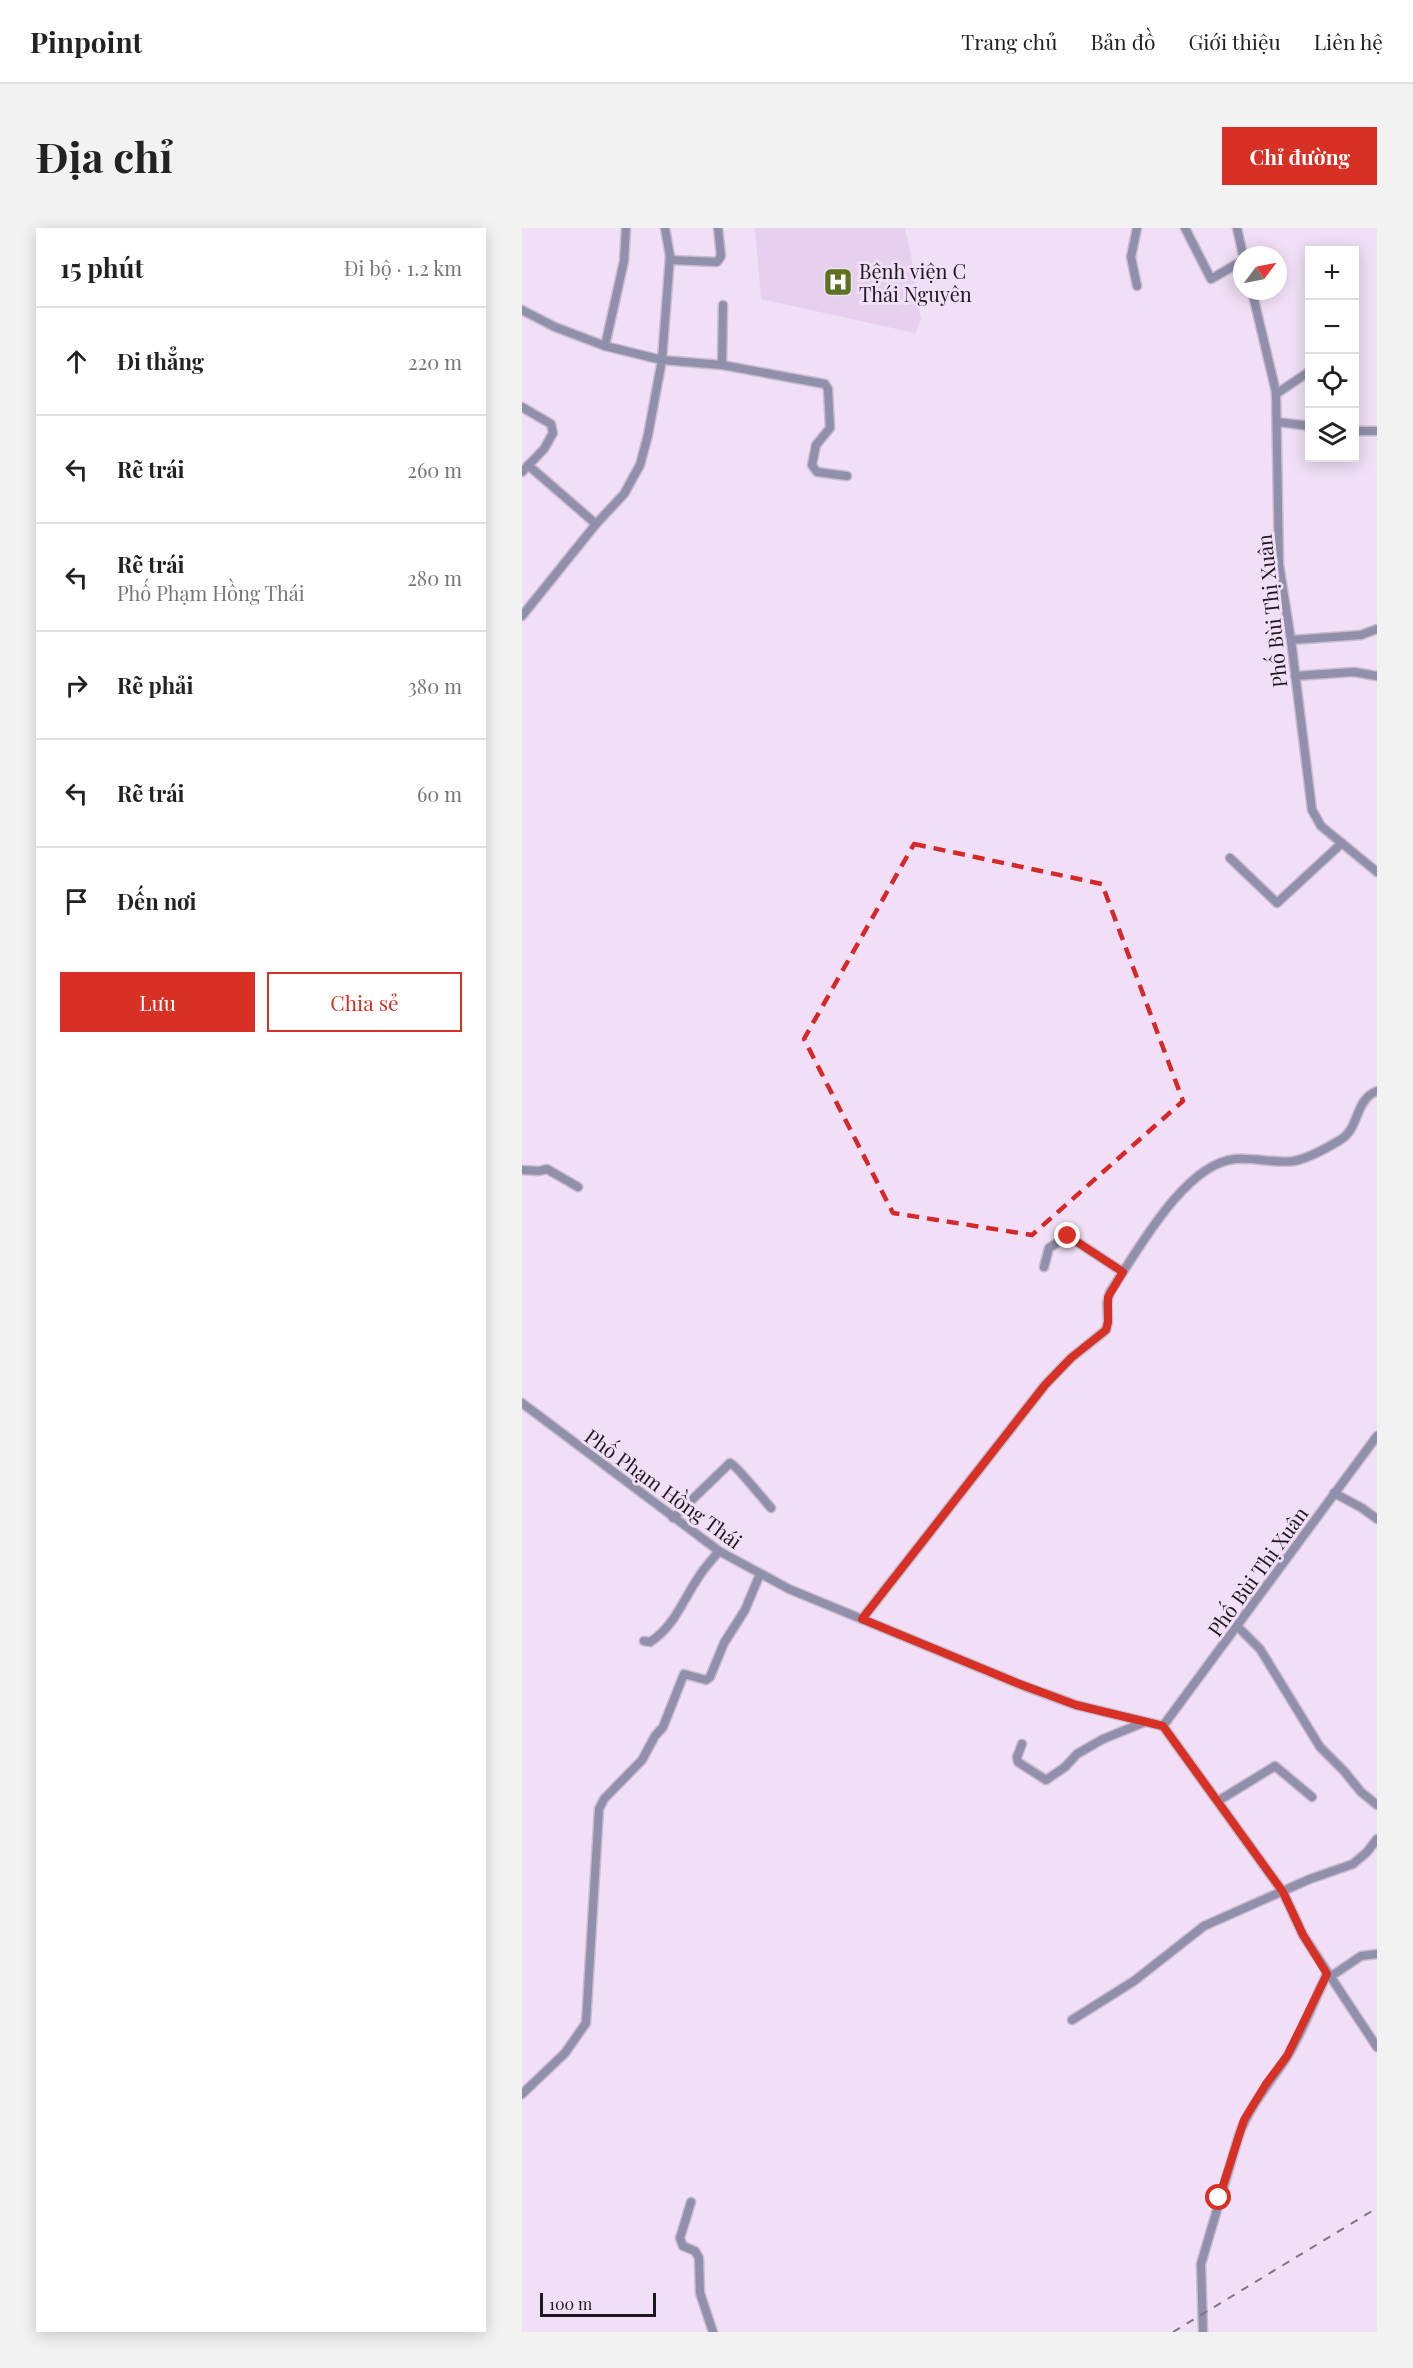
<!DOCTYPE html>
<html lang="vi">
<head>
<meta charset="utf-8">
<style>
  body { margin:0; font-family:"Playfair Display",serif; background:#f2f2f2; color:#222 }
  .controls { position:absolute; right:18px; top:18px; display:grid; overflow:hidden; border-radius:0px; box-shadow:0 3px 15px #0003 }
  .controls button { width:54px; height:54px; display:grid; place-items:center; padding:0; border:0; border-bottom:2px solid #e0e0e0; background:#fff; color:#222; font:30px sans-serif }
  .compass { position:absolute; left:711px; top:18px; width:54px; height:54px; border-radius:50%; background:#fff; box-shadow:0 3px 15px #0003; rotate:58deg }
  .scale { position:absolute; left:18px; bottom:15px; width:116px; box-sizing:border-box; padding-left:6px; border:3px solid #1d171f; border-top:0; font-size:16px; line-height:21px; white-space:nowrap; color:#1d171f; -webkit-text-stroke:4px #f0dff6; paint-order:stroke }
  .stop { position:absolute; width:18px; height:18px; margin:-14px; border:4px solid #d93025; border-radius:50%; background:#fff }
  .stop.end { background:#d93025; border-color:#fff; box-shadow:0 2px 6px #0008 }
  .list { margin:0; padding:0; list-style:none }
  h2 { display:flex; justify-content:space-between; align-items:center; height:78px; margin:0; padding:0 24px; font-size:26px }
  h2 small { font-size:20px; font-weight:400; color:#767676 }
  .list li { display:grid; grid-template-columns:39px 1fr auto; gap:18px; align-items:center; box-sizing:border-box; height:108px; padding:0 24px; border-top:2px solid #e0e0e0 }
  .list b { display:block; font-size:22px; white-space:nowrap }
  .list p { margin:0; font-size:20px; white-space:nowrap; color:#767676 }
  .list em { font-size:20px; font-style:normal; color:#767676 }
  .actions { display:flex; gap:12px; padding:18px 24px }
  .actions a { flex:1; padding:14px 0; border:2px solid #d93025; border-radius:0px; text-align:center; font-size:21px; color:#d93025 }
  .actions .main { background:#d93025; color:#fff }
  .icon { flex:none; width:33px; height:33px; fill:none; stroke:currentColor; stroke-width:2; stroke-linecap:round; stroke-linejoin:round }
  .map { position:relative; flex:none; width:855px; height:2104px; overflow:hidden; border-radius:0px }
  header { display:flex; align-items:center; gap:36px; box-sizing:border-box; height:84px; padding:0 30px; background:#fff; border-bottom:2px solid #e0e0e0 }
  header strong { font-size:28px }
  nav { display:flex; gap:33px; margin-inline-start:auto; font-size:21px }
  .intro { display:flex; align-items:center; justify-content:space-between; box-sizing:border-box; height:144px; padding:0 36px }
  h1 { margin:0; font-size:42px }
  .button { padding:15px 27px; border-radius:0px; background:#d93025; color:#fff; font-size:21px; font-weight:700 }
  main { display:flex; gap:36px; padding:0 36px }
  aside { flex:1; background:#fff; border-radius:0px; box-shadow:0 3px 15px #0003 }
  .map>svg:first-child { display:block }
</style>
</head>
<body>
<header>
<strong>Pinpoint</strong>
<nav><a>Trang chủ</a><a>Bản đồ</a><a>Giới thiệu</a><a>Liên hệ</a></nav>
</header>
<div class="intro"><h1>Địa chỉ</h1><a class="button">Chỉ đường</a></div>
<main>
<aside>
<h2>15 phút<small>Đi bộ · 1.2 km</small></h2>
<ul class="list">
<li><svg class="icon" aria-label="ahead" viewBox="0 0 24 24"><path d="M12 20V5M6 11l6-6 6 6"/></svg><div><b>Đi thẳng</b></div><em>220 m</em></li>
<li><svg class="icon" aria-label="left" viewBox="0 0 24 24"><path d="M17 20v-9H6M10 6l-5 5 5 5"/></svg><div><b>Rẽ trái</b></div><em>260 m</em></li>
<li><svg class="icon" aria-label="left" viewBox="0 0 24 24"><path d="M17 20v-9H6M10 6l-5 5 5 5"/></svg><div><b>Rẽ trái</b><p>Phố Phạm Hồng Thái</p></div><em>280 m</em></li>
<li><svg class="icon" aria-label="right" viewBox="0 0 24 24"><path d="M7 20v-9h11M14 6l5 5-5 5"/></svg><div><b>Rẽ phải</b></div><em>380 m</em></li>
<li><svg class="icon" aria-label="left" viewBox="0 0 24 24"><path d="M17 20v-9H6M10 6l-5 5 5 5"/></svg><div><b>Rẽ trái</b></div><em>60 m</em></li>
<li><svg class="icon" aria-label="arrive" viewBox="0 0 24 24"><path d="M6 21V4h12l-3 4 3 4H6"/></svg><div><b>Đến nơi</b></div></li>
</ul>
<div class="actions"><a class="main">Lưu</a><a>Chia sẻ</a></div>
</aside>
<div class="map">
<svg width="855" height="2104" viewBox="0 0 855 2104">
  <rect width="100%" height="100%" fill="#f0dff6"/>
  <path fill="#e6d0ed" d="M233,0H383L391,37L399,92L393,105L239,71Z"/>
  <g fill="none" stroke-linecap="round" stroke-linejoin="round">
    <g stroke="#cabbcf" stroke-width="11">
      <g id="minor">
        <path d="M615,0L609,29L615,58"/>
        <path d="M663,0L689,51L720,33"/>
        <path d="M715,0L721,27"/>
        <path d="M148,32L195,34L199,28L196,0"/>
        <path d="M730,63L754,164L757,336L769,412L790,582L799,598L855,644"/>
        <path d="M0,82L33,99L83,118L140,132L200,137L303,156L306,161L308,200L294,217L290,237L295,244L325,248"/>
        <path d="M83,118L102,33L104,0"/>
        <path d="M200,137L201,77"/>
        <path d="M754,166L788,143"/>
        <path d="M0,179L29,196L31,205L22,221L0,244"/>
        <path d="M755,194L788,198"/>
        <path d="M832,203H855"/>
        <path d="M6,237L74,296"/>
        <path d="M0,388L74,296L102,266L118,237L126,207L140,132L148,28L143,0"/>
        <path d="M769,412L839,407L855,401"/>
        <path d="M773,448L832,444L855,448"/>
        <path d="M708,630L755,675L820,615"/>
        <path d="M0,942L17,943L25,941L56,959"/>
        <path d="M522,1039L527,1020L546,1008L601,1044"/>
        <path d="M0,1175L197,1323L267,1361L502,1458L554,1477L641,1498"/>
        <path d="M812,1265L840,1280L855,1291"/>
        <path d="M151,1290L208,1235C213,1236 242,1272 249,1280"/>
        <path d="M340,1391L523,1157L549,1130L584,1102L586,1094L585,1075L588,1064C615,1024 662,936 713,931C733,929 753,936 772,933C787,930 805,920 818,912C838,901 832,872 855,863"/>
        <path d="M715,1398L738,1421L798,1519L822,1543L839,1564L855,1577"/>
        <path d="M122,1413L128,1414C152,1399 161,1372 176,1350C182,1340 190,1332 197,1323"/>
        <path d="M641,1498L761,1664L781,1707L855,1819"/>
        <path d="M641,1498L855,1208"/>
        <path d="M500,1516L495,1529L496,1534L524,1552L543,1539L555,1526L581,1511L623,1494"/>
        <path d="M696,1573L753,1538L790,1569"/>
        <path d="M808,1749L839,1728L855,1726"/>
        <path d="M550,1792L612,1753L682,1698L788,1651L831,1636L845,1624L855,1611"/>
        <path d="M0,1866L43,1825L64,1795L77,1581L82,1571L120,1532L133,1508L141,1499L162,1446L184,1452L188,1449L202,1415L223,1382L238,1346"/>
        <path d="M169,1974L158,2010L161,2018L173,2023L177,2030L178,2065L191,2104"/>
        <path d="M681,2104L679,2036L717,1907C728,1877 748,1855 765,1829C781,1803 792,1773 805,1746"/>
      </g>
    </g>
    <use href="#minor" stroke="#9090aa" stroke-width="8"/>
    <path stroke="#7f7483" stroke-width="2" stroke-dasharray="8 8" stroke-linecap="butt" d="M651,2104L855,1980"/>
  </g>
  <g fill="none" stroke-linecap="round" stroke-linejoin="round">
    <path stroke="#d93025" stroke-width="8" d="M546,1008L601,1044L586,1069V1094L584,1102L549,1130L523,1157L340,1391L495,1455L554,1477L641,1498L761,1664L781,1707L805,1746L765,1828L744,1856L722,1892L697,1970"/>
  </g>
  <path fill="none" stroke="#d62828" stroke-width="4.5" stroke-dasharray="12 8" stroke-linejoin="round" d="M392,616L580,656L661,873L510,1007L371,985L282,811Z"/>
  <defs>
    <g id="hospital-square" transform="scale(1.5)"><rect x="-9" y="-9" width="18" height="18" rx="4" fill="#5f7221" stroke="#f0dff6"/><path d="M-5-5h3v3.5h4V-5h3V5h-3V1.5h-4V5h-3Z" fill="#fff"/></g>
  </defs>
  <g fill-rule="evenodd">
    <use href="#hospital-square" x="316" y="54"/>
  </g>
  <g text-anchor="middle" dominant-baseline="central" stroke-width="6" stroke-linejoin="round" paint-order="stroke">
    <g font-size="20" fill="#1d171f" stroke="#f0dff6" text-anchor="start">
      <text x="337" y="42">Bệnh viện C<tspan x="337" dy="23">Thái Nguyên</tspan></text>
    </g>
    <g font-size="20" fill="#1d171f" stroke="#f0dff6">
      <text transform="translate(749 383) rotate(-96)">Phố Bùi Thị Xuân</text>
      <text transform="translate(142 1260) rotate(36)">Phố Phạm Hồng Thái</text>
      <text transform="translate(735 1343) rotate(-54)">Phố Bùi Thị Xuân</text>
    </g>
  </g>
</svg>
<div class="controls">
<button>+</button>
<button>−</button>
<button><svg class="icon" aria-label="locate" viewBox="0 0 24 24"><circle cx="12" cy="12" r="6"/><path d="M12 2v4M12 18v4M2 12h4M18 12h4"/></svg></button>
<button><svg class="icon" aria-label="layers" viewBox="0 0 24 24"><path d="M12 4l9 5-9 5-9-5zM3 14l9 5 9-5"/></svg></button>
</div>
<svg class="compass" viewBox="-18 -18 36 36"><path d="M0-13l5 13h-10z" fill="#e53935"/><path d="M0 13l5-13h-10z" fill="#767676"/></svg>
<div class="scale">100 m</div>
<div class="stop" style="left:697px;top:1970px"></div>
<div class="stop end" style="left:546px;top:1008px"></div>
</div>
</main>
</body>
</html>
